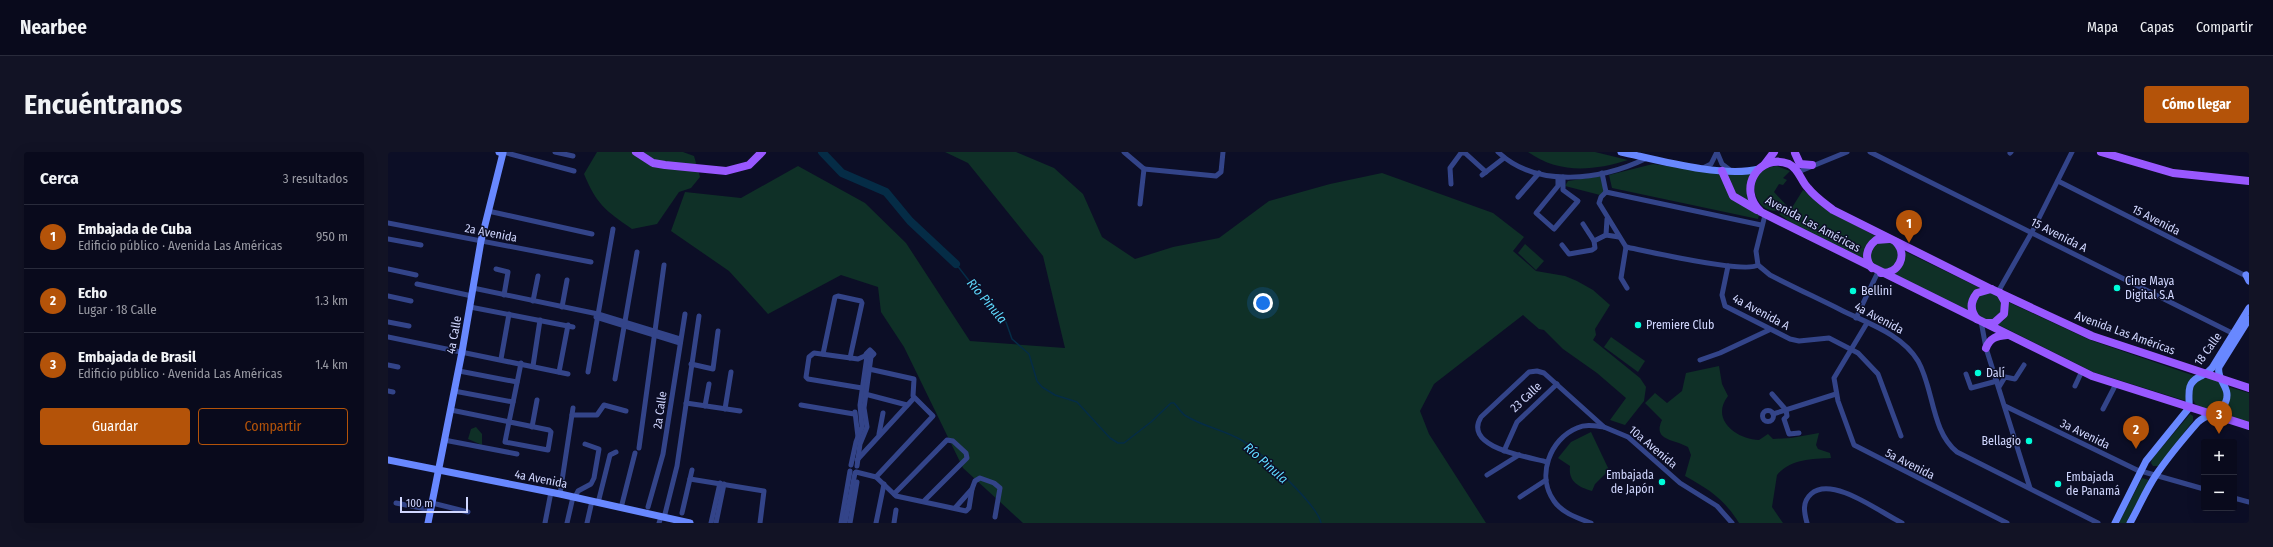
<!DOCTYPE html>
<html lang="es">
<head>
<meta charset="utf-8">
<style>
  body { margin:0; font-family:"Fira Sans Condensed",sans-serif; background:#121325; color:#f1f3f6 }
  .controls { position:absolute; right:12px; bottom:12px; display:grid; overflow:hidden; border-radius:4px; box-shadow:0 4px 16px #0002 }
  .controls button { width:36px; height:36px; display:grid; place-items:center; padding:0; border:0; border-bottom:1px solid #292b3b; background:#090a1c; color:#f1f3f6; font:20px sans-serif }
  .scale { position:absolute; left:12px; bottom:10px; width:68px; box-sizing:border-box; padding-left:4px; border:2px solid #d1d7ff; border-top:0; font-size:11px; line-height:14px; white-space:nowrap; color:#d1d7ff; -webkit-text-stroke:3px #0c0e26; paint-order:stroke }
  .you { position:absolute; left:875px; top:151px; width:14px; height:14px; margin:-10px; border:3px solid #fff; border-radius:50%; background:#1a73e8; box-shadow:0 0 0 6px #1a73e833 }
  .badge { display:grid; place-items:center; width:26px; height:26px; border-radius:50%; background:#b45309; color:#fff; font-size:13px; font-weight:700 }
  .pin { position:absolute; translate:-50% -33px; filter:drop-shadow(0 1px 2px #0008) }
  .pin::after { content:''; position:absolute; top:21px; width:14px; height:12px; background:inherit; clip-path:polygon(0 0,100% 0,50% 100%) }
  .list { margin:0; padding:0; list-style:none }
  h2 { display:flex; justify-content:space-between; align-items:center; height:52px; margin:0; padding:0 16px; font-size:17px }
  h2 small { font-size:13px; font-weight:400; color:#999aa3 }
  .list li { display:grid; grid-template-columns:26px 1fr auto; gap:12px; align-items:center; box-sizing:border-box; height:64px; padding:0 16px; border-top:1px solid #292b3b }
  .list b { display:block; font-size:15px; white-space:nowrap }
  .list p { margin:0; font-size:13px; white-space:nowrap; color:#999aa3 }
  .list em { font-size:13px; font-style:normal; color:#999aa3 }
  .actions { display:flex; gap:8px; padding:12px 16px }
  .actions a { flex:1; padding:9px 0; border:1px solid #b45309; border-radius:4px; text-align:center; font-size:14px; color:#b45309 }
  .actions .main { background:#b45309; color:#fff }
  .map { position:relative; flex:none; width:1861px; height:371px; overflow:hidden; border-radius:4px }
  header { display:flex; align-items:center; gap:24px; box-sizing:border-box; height:56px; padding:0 20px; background:#090a1c; border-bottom:1px solid #292b3b }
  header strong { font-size:19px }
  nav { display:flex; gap:22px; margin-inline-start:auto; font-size:14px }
  .intro { display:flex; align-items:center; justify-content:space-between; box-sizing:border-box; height:96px; padding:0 24px }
  h1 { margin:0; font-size:28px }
  .button { padding:10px 18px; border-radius:4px; background:#b45309; color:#fff; font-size:14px; font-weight:700 }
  main { display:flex; gap:24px; padding:0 24px }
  aside { flex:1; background:#090a1c; border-radius:4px; box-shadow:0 4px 16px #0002 }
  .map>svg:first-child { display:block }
</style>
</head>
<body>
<header>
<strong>Nearbee</strong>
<nav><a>Mapa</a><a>Capas</a><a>Compartir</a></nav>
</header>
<div class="intro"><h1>Encuéntranos</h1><a class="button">Cómo llegar</a></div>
<main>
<aside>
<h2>Cerca<small>3 resultados</small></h2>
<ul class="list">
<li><span class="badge">1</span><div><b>Embajada de Cuba</b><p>Edificio público · Avenida Las Américas</p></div><em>950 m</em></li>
<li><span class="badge">2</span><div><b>Echo</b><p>Lugar · 18 Calle</p></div><em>1.3 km</em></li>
<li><span class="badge">3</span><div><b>Embajada de Brasil</b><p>Edificio público · Avenida Las Américas</p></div><em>1.4 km</em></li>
</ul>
<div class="actions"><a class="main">Guardar</a><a>Compartir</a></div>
</aside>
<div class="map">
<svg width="1861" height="371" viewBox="0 0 1861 371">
  <rect width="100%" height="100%" fill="#0c0e26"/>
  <g fill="#0f3027">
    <path d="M209,0H295L306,4L312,25L303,36L291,40L269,72L244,77C217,58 209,53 196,22Z"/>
    <path d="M557,0H628L666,16L695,42L714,85L747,107L785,95L831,86L881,49L942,32L994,21L1105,61L1136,85L1125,99L1148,119L1177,124L1189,129L1205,138L1222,153L1207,177L1208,183L1205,188L1252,226L1258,235L1256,249L1237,273L1222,268L1238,246L1209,221L1175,197L1156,178L1151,177L1135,163L1046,232L1032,259L1041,282L1098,371H635L575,316L516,195L493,160L490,135L453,123L380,162L341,119L283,79L297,40L353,46L410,14L477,51L518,91L582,189L677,196L655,104L580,11Z"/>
    <path d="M1140,0H1207L1240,8C1205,19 1171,22 1140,0Z"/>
    <path d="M1265,12L1333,22L1344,45L1371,63L1370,67L1224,36L1221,23Z"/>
    <path d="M1389,14L1402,19L1395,26L1399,28L1395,33L1391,32L1386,40L1400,55C1368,74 1349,17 1389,14Z"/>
    <path d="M1337,22H1363L1359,35L1361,51L1350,46Z"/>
    <path d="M1213,24L1216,39L1212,43L1177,34L1180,29Z"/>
    <path d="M1415,38L1445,61L1489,85L1476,108L1409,75L1391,62L1405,54Z"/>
    <circle cx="1496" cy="103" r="14"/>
    <path d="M1137,92L1156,109L1148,118L1130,101Z"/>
    <path d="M1516,99L1592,136L1581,159L1505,122Z"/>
    <path d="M1599,139L1610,143L1615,157L1602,170L1588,163L1587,148Z"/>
    <path d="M1620,150L1702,188L1807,224L1798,237V249L1705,220L1609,172L1616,168Z"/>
    <path d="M1223,185L1257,209L1250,220L1216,195Z"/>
    <path d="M1331,214L1334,232L1340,244C1322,267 1348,287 1371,288L1380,282L1385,287L1403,286L1431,281L1428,293L1430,297L1442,301L1443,306C1424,307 1402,307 1389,323L1384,355L1395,371H1351C1336,347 1322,338 1297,324L1303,303L1300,295C1287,287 1264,289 1274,268L1257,251L1267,241L1279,251L1294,239L1298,221Z"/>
    <circle cx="1820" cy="242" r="16"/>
    <path d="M1841,235L1861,241V270L1832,262L1842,245Z"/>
    <path d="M1802,262L1805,264V269L1770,314H1765L1763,311L1764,307Z"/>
    <path d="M88,275L94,282V293L80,287L83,277Z"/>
    <path d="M1203,280L1221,318L1207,332L1204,339C1191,335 1180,330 1182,314L1170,306L1183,290Z"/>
    <path d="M1754,326L1761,328L1738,371H1731Z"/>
  </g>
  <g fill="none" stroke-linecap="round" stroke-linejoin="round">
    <path stroke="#052c46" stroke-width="1.5" d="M568,112L582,130L588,141L618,170L624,187L641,202L649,229L654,235L667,243L689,250L722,286L730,291H736L763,270L783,251H786C790,255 793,261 798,264C816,275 837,278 855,289C872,300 930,353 933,371"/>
    <path stroke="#052c46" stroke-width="8" d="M434,0L454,21L498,40L522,69L568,112"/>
    <g stroke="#334489" stroke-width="5">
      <path d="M115,0L186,19"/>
      <path d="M167,0L185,4"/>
      <path d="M736,0L756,17"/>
      <path d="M1110,0C1149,37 1214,28 1259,6"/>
      <path d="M1329,0L1334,12L1342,18"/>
      <path d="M1482,0L1848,183"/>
      <path d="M1622,1L1623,0"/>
      <path d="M1315,16L1323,12L1329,0"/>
      <path d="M756,17L828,24L833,20L835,0"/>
      <path d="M1410,20L1459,0"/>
      <path d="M1214,21L1218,40"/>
      <path d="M1094,23L1116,6"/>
      <path d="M1170,25V34L1148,61L1166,77L1190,49L1175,38V25"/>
      <path d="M1670,29L1860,125"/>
      <path d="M1063,32L1062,16L1073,1H1077L1098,20"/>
      <path d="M1218,40L1373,73"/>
      <path d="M1218,40L1213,45L1211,51L1238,95L1233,126L1239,136"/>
      <path d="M1130,45L1151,21"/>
      <path d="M752,52L756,17"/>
      <path d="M100,59L204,82"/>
      <path d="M1377,63L1368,99L1370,113L1382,123C1405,135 1429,146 1453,158C1479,171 1514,182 1530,209C1546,237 1543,279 1569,300L1710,371"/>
      <path d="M0,71L203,110"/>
      <path d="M1195,72L1206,89"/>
      <path d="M1218,83L1219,67"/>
      <path d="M0,87L33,93"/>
      <path d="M1174,93L1181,102L1204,98L1207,96L1206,89L1218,83L1231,85"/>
      <path d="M1238,95C1258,99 1357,122 1370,113"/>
      <path d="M1340,114L1334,143L1337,154L1402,187L1411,189L1441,186L1470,201L1490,222L1513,284"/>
      <path d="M0,117L28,123"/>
      <path d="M108,117L120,120L116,143"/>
      <path d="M29,132L84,144"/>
      <path d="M85,136L210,162L292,187"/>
      <path d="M1610,140L1644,80L1684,0"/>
      <path d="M0,144L23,149"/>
      <path d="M145,149L150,124"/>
      <path d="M82,155L185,175"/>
      <path d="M174,155L179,128"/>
      <path d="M208,165L292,191"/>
      <path d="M1468,166L1490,120"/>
      <path d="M1593,169L1598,196L1642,336"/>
      <path d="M0,170L21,174"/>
      <path d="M1479,171L1446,226L1450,249L1466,293L1619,371"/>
      <path d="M0,185L180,222"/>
      <path d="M435,202L447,145L450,144L473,149L474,151L462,206"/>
      <path d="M113,207L121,162"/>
      <path d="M1312,208L1332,201L1381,178"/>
      <path d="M303,212L325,217L330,179"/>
      <path d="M0,213L10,215"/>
      <path d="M145,214L152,168"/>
      <path d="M481,217L526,227L525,244L545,264L488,325"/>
      <path d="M71,219L129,230"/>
      <path d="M171,220L180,173"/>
      <path d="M200,220L225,77"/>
      <path d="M1578,222L1583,236L1609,229"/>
      <path d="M227,227L249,100"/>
      <path d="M1687,234L1694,219"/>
      <path d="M1611,235L1617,225L1627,227L1636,213"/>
      <path d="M474,236L420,227L418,225L421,205L426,201L470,207L479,203"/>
      <path d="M0,239L5,240"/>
      <path d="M66,239L125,250"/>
      <path d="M477,242L519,253"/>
      <path d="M1384,242L1398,258L1399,264L1396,267L1401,282L1411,281"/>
      <path d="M298,251L352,259"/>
      <path d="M413,253L466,262"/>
      <path d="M317,254L321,232"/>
      <path d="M1617,254L1749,318L1816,337"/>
      <path d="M337,257L343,220"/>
      <path d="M1715,257L1728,232"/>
      <path d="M63,258L161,278L163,280L160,298L117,290C122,264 128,237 133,211"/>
      <circle cx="1380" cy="264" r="5.5"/>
      <path d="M467,260L470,285"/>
      <path d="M1385,262L1448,242"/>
      <path d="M184,263H209L216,253L238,259"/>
      <path d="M144,275L149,248"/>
      <path d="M491,282L495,261"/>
      <path d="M56,288L129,302"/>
      <path d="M251,296L276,113"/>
      <path d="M1116,299L1129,270L1169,232"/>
      <path d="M469,308L526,246"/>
      <path d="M1159,310C1142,305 1074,296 1093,265L1141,220L1149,219L1156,221L1216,275L1240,285L1292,331L1329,354L1344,371"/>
      <path d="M463,313L468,290L474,275L472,253L479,204"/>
      <path d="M469,314L472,292L479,275L476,256L483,205L486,202L482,198L478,202L483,205"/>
      <path d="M468,320L488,325L508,344L578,359L581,356L584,337"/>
      <path d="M1099,323L1131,303"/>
      <path d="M302,327L376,339L372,371"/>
      <path d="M172,342L185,256"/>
      <path d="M506,342L559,288L565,289L578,301L579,306L536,349"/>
      <path d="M187,345L190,339L203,332L206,326L211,297L197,292"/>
      <path d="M1132,345L1158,328"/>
      <path d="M1846,346L1861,350"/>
      <path d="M8,351L43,358"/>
      <path d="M44,351L80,360"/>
      <path d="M210,351L222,303L228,300"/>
      <path d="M260,355L275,302L297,162"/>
      <path d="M233,356L247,301"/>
      <path d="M567,356L584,337L587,329L592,326L606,331L612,336L607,365"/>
      <path d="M294,361L304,318"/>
      <path d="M276,366L289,314L311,164"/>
      <path d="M157,371L163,340"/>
      <path d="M179,371L185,345"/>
      <path d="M199,371L204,349"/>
      <path d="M271,371L273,365"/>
      <path d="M323,371L332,331"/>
      <path d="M328,371L336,332"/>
      <path d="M453,371L462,319"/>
      <path d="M457,371L467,321"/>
      <path d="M462,371L469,330"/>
      <path d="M488,371L496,332"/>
      <path d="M506,371L508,358"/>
      <path d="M1203,371C1190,366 1174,361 1166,349C1148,324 1162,287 1189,276C1198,272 1207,274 1216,275"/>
      <path d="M1419,371C1416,360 1414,350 1423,342C1444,323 1493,361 1514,371"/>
    </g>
    <g stroke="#6888ff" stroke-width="7">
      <path d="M1233,0C1270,8 1334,26 1371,17"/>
      <path d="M1858,123L1861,129"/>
      <path d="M0,308L172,342L302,371"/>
      <path d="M40,371L74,200L93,89L115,1L111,0"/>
      <path d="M1727,371L1758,309L1801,256C1802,244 1797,232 1811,225C1817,222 1819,222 1824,216L1861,156"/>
      <path d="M1742,371C1751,355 1758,338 1768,323C1780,305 1796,286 1810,270C1819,261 1834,262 1838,249C1843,235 1828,228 1831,215L1861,167"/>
    </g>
    <g stroke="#9958ff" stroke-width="8">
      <path d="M248,0L265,11L277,13L338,19L361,13L374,0"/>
      <path d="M1713,0L1785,21L1861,29"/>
      <path d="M1407,1L1412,12L1424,13"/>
      <path d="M1377,12L1386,0"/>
      <path d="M1334,19L1345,44L1369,58"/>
      <path d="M1484,116C1476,107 1478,96 1488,88L1501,87"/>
      <path d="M1493,121C1511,122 1520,103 1508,90"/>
      <path d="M1589,167C1582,159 1582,150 1589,141L1603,137"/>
      <path d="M1598,171H1606L1616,162L1617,150L1612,141"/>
      <path d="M1598,196C1602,186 1608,184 1619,183"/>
      <path d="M1861,236L1704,184L1603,137L1445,58C1436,51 1427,45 1420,36C1413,29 1411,17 1401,12C1371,0 1348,37 1373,60L1704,224L1861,274"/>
    </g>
  </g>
  <g fill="#00fcda" stroke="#0c0e26" stroke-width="1.5">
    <circle cx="1729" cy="136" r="4"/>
    <circle cx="1465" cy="139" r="4"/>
    <circle cx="1250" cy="173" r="4"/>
    <circle cx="1590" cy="221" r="4"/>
    <circle cx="1641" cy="289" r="4"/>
    <circle cx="1274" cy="330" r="4"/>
    <circle cx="1670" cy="332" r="4"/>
  </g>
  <g text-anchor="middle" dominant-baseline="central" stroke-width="3" stroke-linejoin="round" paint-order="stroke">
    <g font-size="12" fill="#d1d7ff" stroke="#0c0e26">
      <text transform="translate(1768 68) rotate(27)">15 Avenida</text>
      <text transform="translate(1425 72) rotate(28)">Avenida Las Américas</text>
      <text transform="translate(103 81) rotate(11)">2a Avenida</text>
      <text transform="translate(1671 83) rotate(27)">15 Avenida A</text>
      <text transform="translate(1373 160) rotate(28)">4a Avenida A</text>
      <text transform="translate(1491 166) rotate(28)">4a Avenida</text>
      <text transform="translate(1737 181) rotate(20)">Avenida Las Américas</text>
      <text transform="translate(66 183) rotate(-80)">4a Calle</text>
      <text transform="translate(1820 197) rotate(-54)">18 Calle</text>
      <text transform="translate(1138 245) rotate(-43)">23 Calle</text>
      <text transform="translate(272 258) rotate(-82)">2a Calle</text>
      <text transform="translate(1697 282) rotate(26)">3a Avenida</text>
      <text transform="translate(1265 295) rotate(40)">10a Avenida</text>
      <text transform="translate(1522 312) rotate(27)">5a Avenida</text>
      <text transform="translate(153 327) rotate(11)">4a Avenida</text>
    </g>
    <g font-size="12" fill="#d1d7ff" stroke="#0c0e26" text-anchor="start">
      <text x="1737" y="129">Cine Maya<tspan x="1737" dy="14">Digital S.A</tspan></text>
      <text x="1473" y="139">Bellini</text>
      <text x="1258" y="173">Premiere Club</text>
      <text x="1598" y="221">Dalí</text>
      <text x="1633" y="289" text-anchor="end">Bellagio</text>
      <text x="1266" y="323" text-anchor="end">Embajada<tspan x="1266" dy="14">de Japón</tspan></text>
      <text x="1678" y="325">Embajada<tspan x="1678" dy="14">de Panamá</tspan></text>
    </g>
    <g font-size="13" font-style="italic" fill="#5fdbff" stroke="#0c0e26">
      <text transform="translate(599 149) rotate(50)">Río Pinula</text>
      <text transform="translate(878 311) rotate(42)">Río Pinula</text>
    </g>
  </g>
</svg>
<div class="controls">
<button>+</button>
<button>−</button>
</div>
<div class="scale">100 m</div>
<div class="you"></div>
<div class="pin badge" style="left:1521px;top:91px">1</div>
<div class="pin badge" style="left:1748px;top:297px">2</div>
<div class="pin badge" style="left:1831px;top:282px">3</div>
</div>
</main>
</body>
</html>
